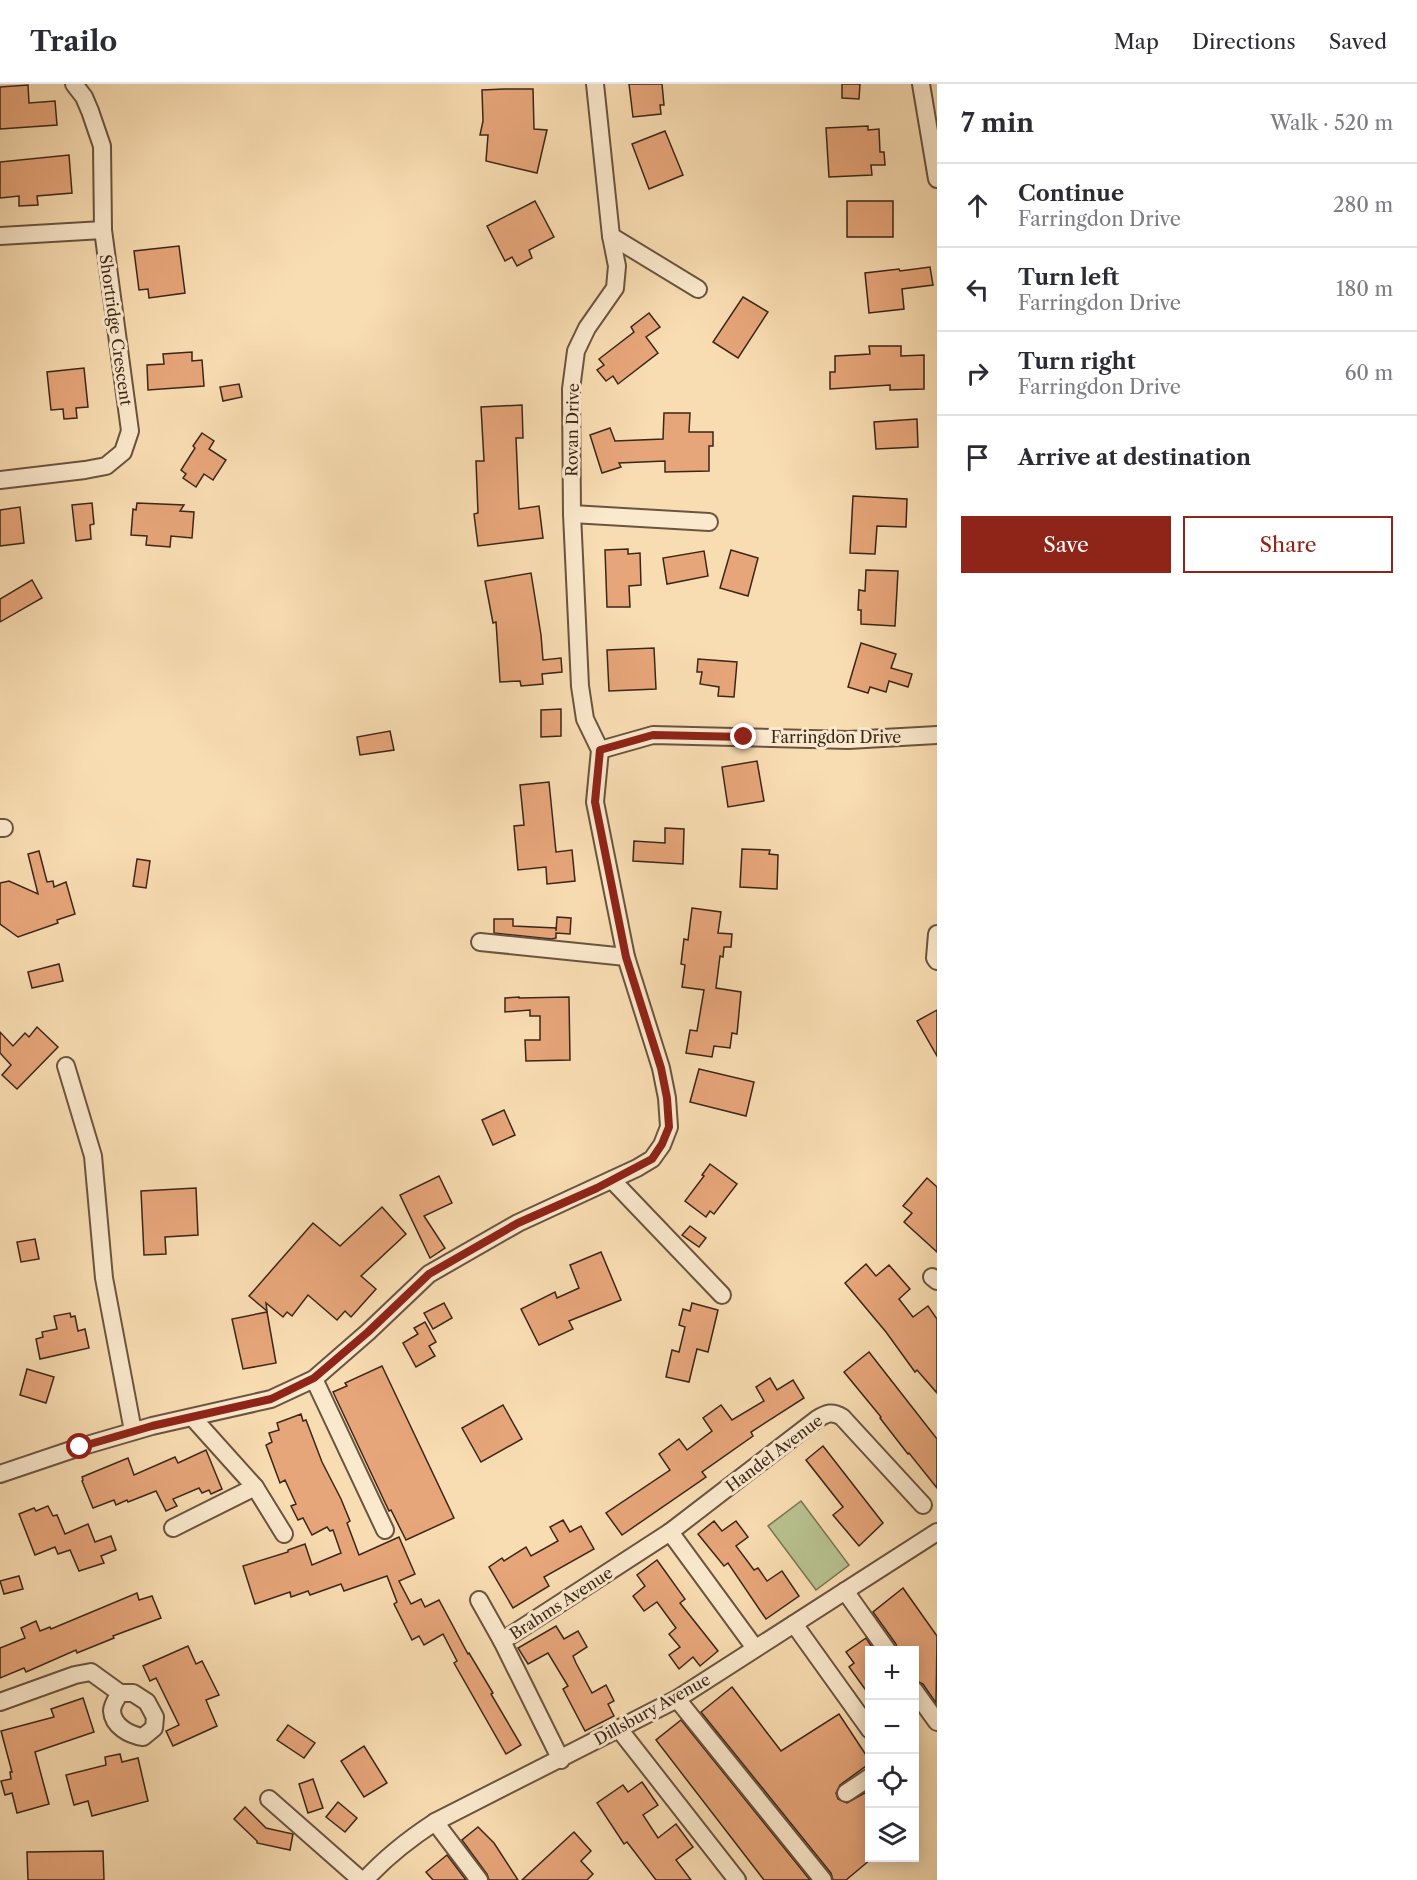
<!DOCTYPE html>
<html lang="en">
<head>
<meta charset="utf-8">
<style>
	body { margin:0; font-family:"Libre Caslon Text",serif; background:#f2f2f3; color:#2b2b33 }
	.controls { position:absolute; right:18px; bottom:18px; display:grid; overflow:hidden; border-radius:0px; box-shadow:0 3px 15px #0003 }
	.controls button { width:54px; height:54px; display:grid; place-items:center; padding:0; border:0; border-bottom:2px solid #e1e1e2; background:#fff; color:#2b2b33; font:30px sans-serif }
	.stop { position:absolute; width:18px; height:18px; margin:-14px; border:4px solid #8f2418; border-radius:50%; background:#fff }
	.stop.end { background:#8f2418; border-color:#fff; box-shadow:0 2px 6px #0008 }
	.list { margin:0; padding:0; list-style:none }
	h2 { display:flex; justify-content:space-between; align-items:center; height:78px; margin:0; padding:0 24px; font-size:26px }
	h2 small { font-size:20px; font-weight:400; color:#7c7c81 }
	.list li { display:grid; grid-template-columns:39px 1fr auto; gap:18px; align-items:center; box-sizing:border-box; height:84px; padding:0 24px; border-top:2px solid #e1e1e2 }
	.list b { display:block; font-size:22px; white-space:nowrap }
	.list p { margin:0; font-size:20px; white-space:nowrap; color:#7c7c81 }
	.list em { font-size:20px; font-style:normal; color:#7c7c81 }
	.actions { display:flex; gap:12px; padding:18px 24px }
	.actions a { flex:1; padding:14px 0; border:2px solid #8f2418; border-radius:0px; text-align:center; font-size:21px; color:#8f2418 }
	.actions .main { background:#8f2418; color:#fff }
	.icon { flex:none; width:33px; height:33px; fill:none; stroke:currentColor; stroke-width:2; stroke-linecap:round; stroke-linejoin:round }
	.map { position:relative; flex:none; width:937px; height:1796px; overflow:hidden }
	header { display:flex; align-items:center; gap:36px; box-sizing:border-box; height:84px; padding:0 30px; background:#fff; border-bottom:2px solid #e1e1e2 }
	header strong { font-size:28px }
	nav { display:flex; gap:33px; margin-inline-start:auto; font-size:21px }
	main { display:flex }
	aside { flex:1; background:#fff }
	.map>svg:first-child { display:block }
	.green { fill:#b8c290; stroke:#7a7454; stroke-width:1.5 }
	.building { fill:#e7a67a; stroke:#3b2619; stroke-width:1.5 }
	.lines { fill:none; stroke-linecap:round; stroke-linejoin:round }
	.street-casing { stroke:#6a543f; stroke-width:20 }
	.street { stroke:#fbe9cd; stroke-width:16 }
	.route { stroke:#8f2418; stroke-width:8 }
	.labels { text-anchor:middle; stroke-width:6; stroke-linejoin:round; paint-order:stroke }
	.street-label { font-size:16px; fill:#3b2619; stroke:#fbe9cd }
</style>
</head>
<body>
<header>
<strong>Trailo</strong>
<nav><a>Map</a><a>Directions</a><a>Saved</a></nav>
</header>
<main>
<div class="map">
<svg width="937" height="1796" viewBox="0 0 937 1796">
	<rect width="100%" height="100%" fill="#f9ddb2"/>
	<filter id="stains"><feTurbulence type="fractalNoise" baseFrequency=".00333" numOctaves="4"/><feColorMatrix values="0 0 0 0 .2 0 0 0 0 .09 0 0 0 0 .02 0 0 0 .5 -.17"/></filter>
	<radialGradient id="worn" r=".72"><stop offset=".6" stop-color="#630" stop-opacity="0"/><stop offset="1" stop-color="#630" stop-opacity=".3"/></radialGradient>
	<polygon class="green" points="801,1417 849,1481 816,1506 768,1442"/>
	<g class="building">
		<polygon points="629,0 662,0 664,21 660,21 661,30 633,33"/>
		<polygon points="842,0 860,0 859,15 842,14"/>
		<polygon points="28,1 29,19 55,17 57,41 0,45 0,3"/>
		<polygon points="504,5 533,5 534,45 547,46 537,89 486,77 488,51 480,51 483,37 482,6"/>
		<polygon points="868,42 868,46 879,45 880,68 884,68 885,81 871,81 872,91 829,93 826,44"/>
		<polygon points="665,47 683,91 649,105 632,60"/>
		<polygon points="69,71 72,109 37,112 38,121 19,122 19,112 0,114 0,78"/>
		<polygon points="535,117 554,153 529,166 532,174 517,182 512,173 505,177 487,142"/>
		<rect x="847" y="117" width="46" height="36"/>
		<polygon points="179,162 185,209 149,214 148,205 139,206 134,167"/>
		<polygon points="930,183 933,201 902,205 904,225 869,229 865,189 899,185 900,187"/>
		<polygon points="743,213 768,228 738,274 713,258"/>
		<polygon points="649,229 660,243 646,253 658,269 618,300 613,292 606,297 597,286 604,281 599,275 634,248 631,243"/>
		<polygon points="869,262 901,262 901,272 924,271 924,305 890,306 890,301 830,305 830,288 835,288 835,272 870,270"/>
		<polygon points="192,268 192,277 202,276 204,302 148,306 147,281 164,280 163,270"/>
		<polygon points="84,284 88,323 76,324 77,334 64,335 63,325 51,326 47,288"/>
		<polygon points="239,300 242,313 223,317 220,303"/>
		<polygon points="522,321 523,354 516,354 519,425 539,422 543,454 478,462 474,430 478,429 476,377 484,377 481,323"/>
		<polygon points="664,329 690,329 689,348 713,348 713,362 709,362 709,387 665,388 665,377 619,379 621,383 602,389 590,351 610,344 615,357 663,355"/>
		<polygon points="917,335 918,363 876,365 874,338"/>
		<polygon points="202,349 214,357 209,365 226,376 213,396 204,390 196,403 183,394 186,390 181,386 195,364 193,362"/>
		<polygon points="853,412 907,415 906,443 877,442 875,470 850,469"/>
		<polygon points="92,419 94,440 90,441 91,455 76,457 72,421"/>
		<polygon points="137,419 184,421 180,427 194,428 192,454 171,452 170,463 146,461 147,452 131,451 133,425 136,426"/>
		<polygon points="20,423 24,459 0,462 0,426"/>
		<polygon points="628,465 628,470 640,469 641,501 629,502 630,523 607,523 605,466"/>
		<polygon points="731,466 758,474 748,512 720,504"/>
		<polygon points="704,467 708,492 667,500 663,474"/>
		<polygon points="866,486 898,487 895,542 861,540 861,526 858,526 859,506 865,507"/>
		<polygon points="531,489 541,551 543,576 561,574 562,588 542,590 543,600 521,602 520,597 500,598 496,538 493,539 485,497"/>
		<polygon points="32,496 42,514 0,538 0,515"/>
		<polygon points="861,559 896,570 891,584 912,590 908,603 889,597 886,608 870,603 868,609 848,603"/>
		<polygon points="654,564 656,605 609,607 607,566"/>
		<polygon points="698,575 737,578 734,613 718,612 719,603 700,600 702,588 697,588"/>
		<polygon points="561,625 561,652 541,653 541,626"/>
		<polygon points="390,647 394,666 360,671 357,653"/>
		<polygon points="757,677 764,717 728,723 722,683"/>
		<polygon points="549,698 556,768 572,766 575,797 547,800 546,783 518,786 514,742 524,741 520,701"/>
		<polygon points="665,744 684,745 683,780 633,777 634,757 665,759"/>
		<polygon points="742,765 770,766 769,770 778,771 777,805 740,803"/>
		<polygon points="39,767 47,798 53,797 54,803 66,798 75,830 57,836 58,839 18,853 0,840 0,799 9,797 38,810 28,770"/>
		<polygon points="137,775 150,777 146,804 133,802"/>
		<polygon points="692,824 721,828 718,849 732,850 731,863 724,863 723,873 720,872 716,904 741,908 737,950 732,949 730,964 714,962 712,973 686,969 690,946 697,947 704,906 682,903 685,881 681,880 684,855 688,856"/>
		<polygon points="557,833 571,834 570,850 556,849 556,854 552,855 494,849 494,835 513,835 513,842 556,844 556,847"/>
		<polygon points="59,880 63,897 32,904 28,888"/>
		<polygon points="519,913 519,914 569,913 570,976 526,977 525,956 540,956 540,932 530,932 530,926 505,928 505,914"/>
		<polygon points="937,926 937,972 917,937"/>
		<polygon points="37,943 58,963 17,1005 2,991 11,981 0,969 0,948 13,962 25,949 29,953"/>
		<polygon points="699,985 754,998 746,1032 690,1018"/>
		<polygon points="504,1026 515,1051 493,1061 482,1036"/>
		<polygon points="710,1080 737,1100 714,1130 710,1127 706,1133 685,1117 704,1092 702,1091"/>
		<polygon points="439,1092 452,1119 424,1132 445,1164 430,1174 400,1111"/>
		<polygon points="927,1094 937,1103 937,1168 904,1138 912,1129 903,1122"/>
		<polygon points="196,1104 198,1151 165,1153 166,1170 144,1171 141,1107"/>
		<polygon points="382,1123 406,1150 361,1192 376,1205 351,1233 345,1227 337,1236 308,1211 292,1232 287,1228 283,1233 266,1219 267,1227 249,1212 313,1139 340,1162"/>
		<polygon points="690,1142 706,1154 699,1163 682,1151"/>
		<polygon points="35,1155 39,1175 21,1178 17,1158"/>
		<polygon points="601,1168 621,1216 569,1237 573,1245 539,1261 521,1225 555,1208 557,1214 579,1204 570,1181"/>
		<polygon points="866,1180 876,1192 889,1181 910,1205 899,1215 913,1233 928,1222 937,1235 937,1309 917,1286 915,1288 886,1248 845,1199"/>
		<polygon points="444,1219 452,1234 433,1245 424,1229"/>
		<polygon points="692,1219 718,1226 708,1268 697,1265 689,1298 666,1293 672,1266 679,1268 685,1243 679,1241 683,1225 690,1227"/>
		<polygon points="267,1228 276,1279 243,1285 232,1235"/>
		<polygon points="70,1229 71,1233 75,1232 78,1247 85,1245 89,1264 40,1275 36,1255 43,1253 42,1248 57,1245 54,1232"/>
		<polygon points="425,1238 436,1258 429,1262 435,1272 416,1283 403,1259 418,1250 414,1244"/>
		<polygon points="869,1268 937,1355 937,1404 909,1369 908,1370 880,1334 881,1333 844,1288"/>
		<polygon points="382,1282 454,1434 406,1456 391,1426 389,1427 333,1308 347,1302 345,1299"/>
		<polygon points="27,1285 54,1293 46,1319 20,1311"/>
		<polygon points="770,1294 777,1306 793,1296 804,1314 751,1348 753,1352 702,1388 706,1393 622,1451 606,1429 670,1386 659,1370 679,1355 687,1366 712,1347 703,1334 721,1321 732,1336 764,1317 756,1303"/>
		<polygon points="503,1321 522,1355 481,1378 462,1344"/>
		<polygon points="301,1330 303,1337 306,1336 322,1378 341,1415 350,1437 347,1439 359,1471 399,1453 415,1490 399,1497 411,1520 421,1515 425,1523 439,1516 468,1570 469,1569 493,1609 491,1610 521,1661 506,1670 454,1579 457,1577 443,1550 424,1561 419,1552 412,1556 394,1520 397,1518 387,1492 344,1507 341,1500 310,1511 308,1507 291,1513 290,1508 255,1520 243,1482 288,1468 288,1466 305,1460 312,1481 341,1469 333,1446 330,1447 327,1443 312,1451 303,1434 298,1436 291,1422 296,1420 285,1396 280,1399 266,1361 272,1358 269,1349 279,1346 277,1339"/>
		<polygon points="823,1362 883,1439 859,1462 833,1431 843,1423 806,1376"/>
		<polygon points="206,1366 222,1405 211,1410 209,1406 202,1409 199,1404 173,1415 177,1422 166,1427 156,1407 128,1418 127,1416 116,1421 114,1416 93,1424 82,1397 83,1396 82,1393 128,1374 134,1391 175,1373 178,1379"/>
		<polygon points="48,1422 53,1432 57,1431 65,1450 88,1440 95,1458 111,1452 116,1466 101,1472 104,1479 79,1487 70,1466 58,1470 55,1463 35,1471 19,1430 34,1424 36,1427"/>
		<polygon points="563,1436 570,1448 581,1442 594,1465 544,1493 549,1502 513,1524 489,1483 502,1474 504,1477 526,1463 531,1472 558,1457 550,1443"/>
		<polygon points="714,1437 722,1447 736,1437 748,1453 736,1462 754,1486 758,1484 767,1497 782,1487 799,1512 766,1535 728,1479 724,1482 698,1450"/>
		<polygon points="657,1476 685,1515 680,1519 718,1567 700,1582 693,1573 679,1585 669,1571 680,1563 669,1550 676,1544 657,1518 644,1527 633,1512 645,1502 637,1491"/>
		<polygon points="19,1492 23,1505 4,1510 0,1497"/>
		<polygon points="903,1504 937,1552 936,1619 923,1600 915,1596 915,1566 897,1566 896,1560 873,1528"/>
		<polygon points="137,1509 139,1516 152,1512 161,1534 113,1552 114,1554 77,1569 76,1566 26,1588 24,1584 0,1594 0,1564 25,1554 21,1544 36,1537 40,1547 50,1543 51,1545"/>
		<polygon points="556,1542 564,1555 578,1547 587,1563 573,1572 576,1579 592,1609 606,1601 614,1617 608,1620 614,1632 585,1647 563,1605 568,1602 548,1569 528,1580 518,1564"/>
		<polygon points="866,1554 874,1566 870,1566 870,1612 849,1583 854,1579 846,1568"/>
		<polygon points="188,1562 196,1580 202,1577 219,1611 206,1616 217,1642 173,1662 166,1647 179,1641 156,1594 150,1597 143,1582"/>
		<polygon points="732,1603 781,1667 839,1630 870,1677 870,1679 840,1701 836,1709 838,1715 847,1719 870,1706 870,1776 846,1796 833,1796 831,1789 701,1628"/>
		<polygon points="83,1614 94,1648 35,1668 49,1720 17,1729 12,1709 5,1711 1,1697 11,1695 10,1688 12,1688 1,1647 54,1633 51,1625"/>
		<polygon points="681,1636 810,1796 764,1796 656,1656"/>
		<polygon points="288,1641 315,1659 304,1674 277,1656"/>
		<polygon points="364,1662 387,1699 364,1713 341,1677"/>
		<polygon points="120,1670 122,1678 138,1674 148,1717 92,1732 88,1717 74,1721 66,1691 106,1681 105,1673"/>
		<polygon points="313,1695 323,1724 308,1729 299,1700"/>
		<polygon points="642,1698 658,1721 643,1731 658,1754 676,1740 693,1763 676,1776 691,1796 656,1796 627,1758 624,1760 597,1719 623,1701 628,1708"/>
		<polygon points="338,1718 357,1734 345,1748 326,1733"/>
		<polygon points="245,1723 266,1744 293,1750 290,1766 257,1759 257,1757 234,1735"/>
		<polygon points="478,1743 494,1759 518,1796 489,1796 487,1790 462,1756"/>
		<polygon points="574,1748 591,1767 581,1777 593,1790 587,1796 522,1796"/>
		<polygon points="103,1767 104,1796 28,1796 27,1768"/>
		<polygon points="447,1771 466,1796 433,1796 426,1788"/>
	</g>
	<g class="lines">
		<defs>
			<g id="street">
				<polyline points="921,0 937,95"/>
				<polyline points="0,152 103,146"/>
				<polyline points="611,152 698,205"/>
				<polyline points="0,396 85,386 106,382 123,368 130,347 103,146 102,62 90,27 84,13 74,0"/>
				<polyline points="572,430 709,438"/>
				<polyline points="600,666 653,651 848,656 937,651"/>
				<polyline points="0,744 4,744"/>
				<polyline points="937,850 935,874 937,877"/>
				<polyline points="480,858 626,873"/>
				<polyline points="66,982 93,1072 104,1194 133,1347"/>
				<polyline points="612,1096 722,1211"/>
				<polyline points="932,1193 937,1197"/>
				<polyline points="314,1295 385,1446"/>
				<polyline points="193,1334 255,1403 284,1450"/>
				<polyline points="0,1390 80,1363 152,1342 271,1315 314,1295 368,1248 429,1190 518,1139 637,1084 652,1075 662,1061 669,1043 667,1014 661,984 626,873 595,718 600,666 585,635 580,602 572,430 571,305 576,267 587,244 615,204 617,182 611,152 595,0"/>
				<polyline points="173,1444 255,1403"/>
				<polyline points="670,1448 755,1564"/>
				<polyline points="845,1507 887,1566"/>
				<polyline points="479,1516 502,1557"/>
				<polyline points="794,1540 870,1646"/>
				<polyline points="914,1606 937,1638"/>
				<polyline points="677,1615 823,1796"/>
				<path d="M0,1618L75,1591L91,1588L120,1609H133L147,1618L155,1633L154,1644L143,1653C129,1651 113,1642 112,1627C112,1621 117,1614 120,1609"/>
				<polyline points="619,1645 737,1796"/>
				<path d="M561,1676L502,1557L670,1448L817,1335C827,1329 832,1327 842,1333L923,1421"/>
				<polyline points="846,1709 870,1693"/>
				<polyline points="269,1715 361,1796"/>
				<polyline points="435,1738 479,1796"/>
				<path d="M365,1796C386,1773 409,1755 435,1738L677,1615L937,1448"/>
			</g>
		</defs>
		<use href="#street" class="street-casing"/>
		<use href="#street" class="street"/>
	</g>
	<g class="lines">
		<polyline class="route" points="80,1363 152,1342 271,1315 314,1294 368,1248 429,1190 518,1139 597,1104 652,1075 662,1060 669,1043 667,1014 661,984 626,873 595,718 600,666 653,651 744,653"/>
	</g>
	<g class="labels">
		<g class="street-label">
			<text transform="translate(116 246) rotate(82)" y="6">Shortridge Crescent</text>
			<text transform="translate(572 346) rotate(-89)" y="6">Rovan Drive</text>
			<text x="836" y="659">Farringdon Drive</text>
			<text transform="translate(774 1369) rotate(-37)" y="6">Handel Avenue</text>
			<text transform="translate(561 1519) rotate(-33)" y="6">Brahms Avenue</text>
			<text transform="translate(652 1625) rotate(-29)" y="6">Dillsbury Avenue</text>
		</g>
	</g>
	<rect width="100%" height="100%" filter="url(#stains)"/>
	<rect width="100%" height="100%" fill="url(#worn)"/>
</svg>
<div class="controls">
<button>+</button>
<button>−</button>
<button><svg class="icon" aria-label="locate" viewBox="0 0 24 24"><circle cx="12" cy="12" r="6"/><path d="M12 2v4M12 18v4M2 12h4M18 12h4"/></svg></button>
<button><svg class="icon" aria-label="layers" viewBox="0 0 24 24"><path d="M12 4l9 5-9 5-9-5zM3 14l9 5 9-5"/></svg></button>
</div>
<div class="stop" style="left:80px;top:1363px"></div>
<div class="stop end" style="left:744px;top:653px"></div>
</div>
<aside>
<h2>7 min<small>Walk · 520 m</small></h2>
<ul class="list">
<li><svg class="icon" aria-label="ahead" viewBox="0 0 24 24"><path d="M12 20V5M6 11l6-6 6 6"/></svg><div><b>Continue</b><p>Farringdon Drive</p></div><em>280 m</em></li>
<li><svg class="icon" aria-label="left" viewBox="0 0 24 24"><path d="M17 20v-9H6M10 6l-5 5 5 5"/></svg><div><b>Turn left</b><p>Farringdon Drive</p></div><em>180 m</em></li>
<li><svg class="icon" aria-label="right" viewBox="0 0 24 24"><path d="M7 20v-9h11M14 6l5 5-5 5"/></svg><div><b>Turn right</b><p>Farringdon Drive</p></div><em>60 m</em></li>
<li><svg class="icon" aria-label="arrive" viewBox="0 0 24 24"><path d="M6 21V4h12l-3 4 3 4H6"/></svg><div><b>Arrive at destination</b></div></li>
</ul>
<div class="actions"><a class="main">Save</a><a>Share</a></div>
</aside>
</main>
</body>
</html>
